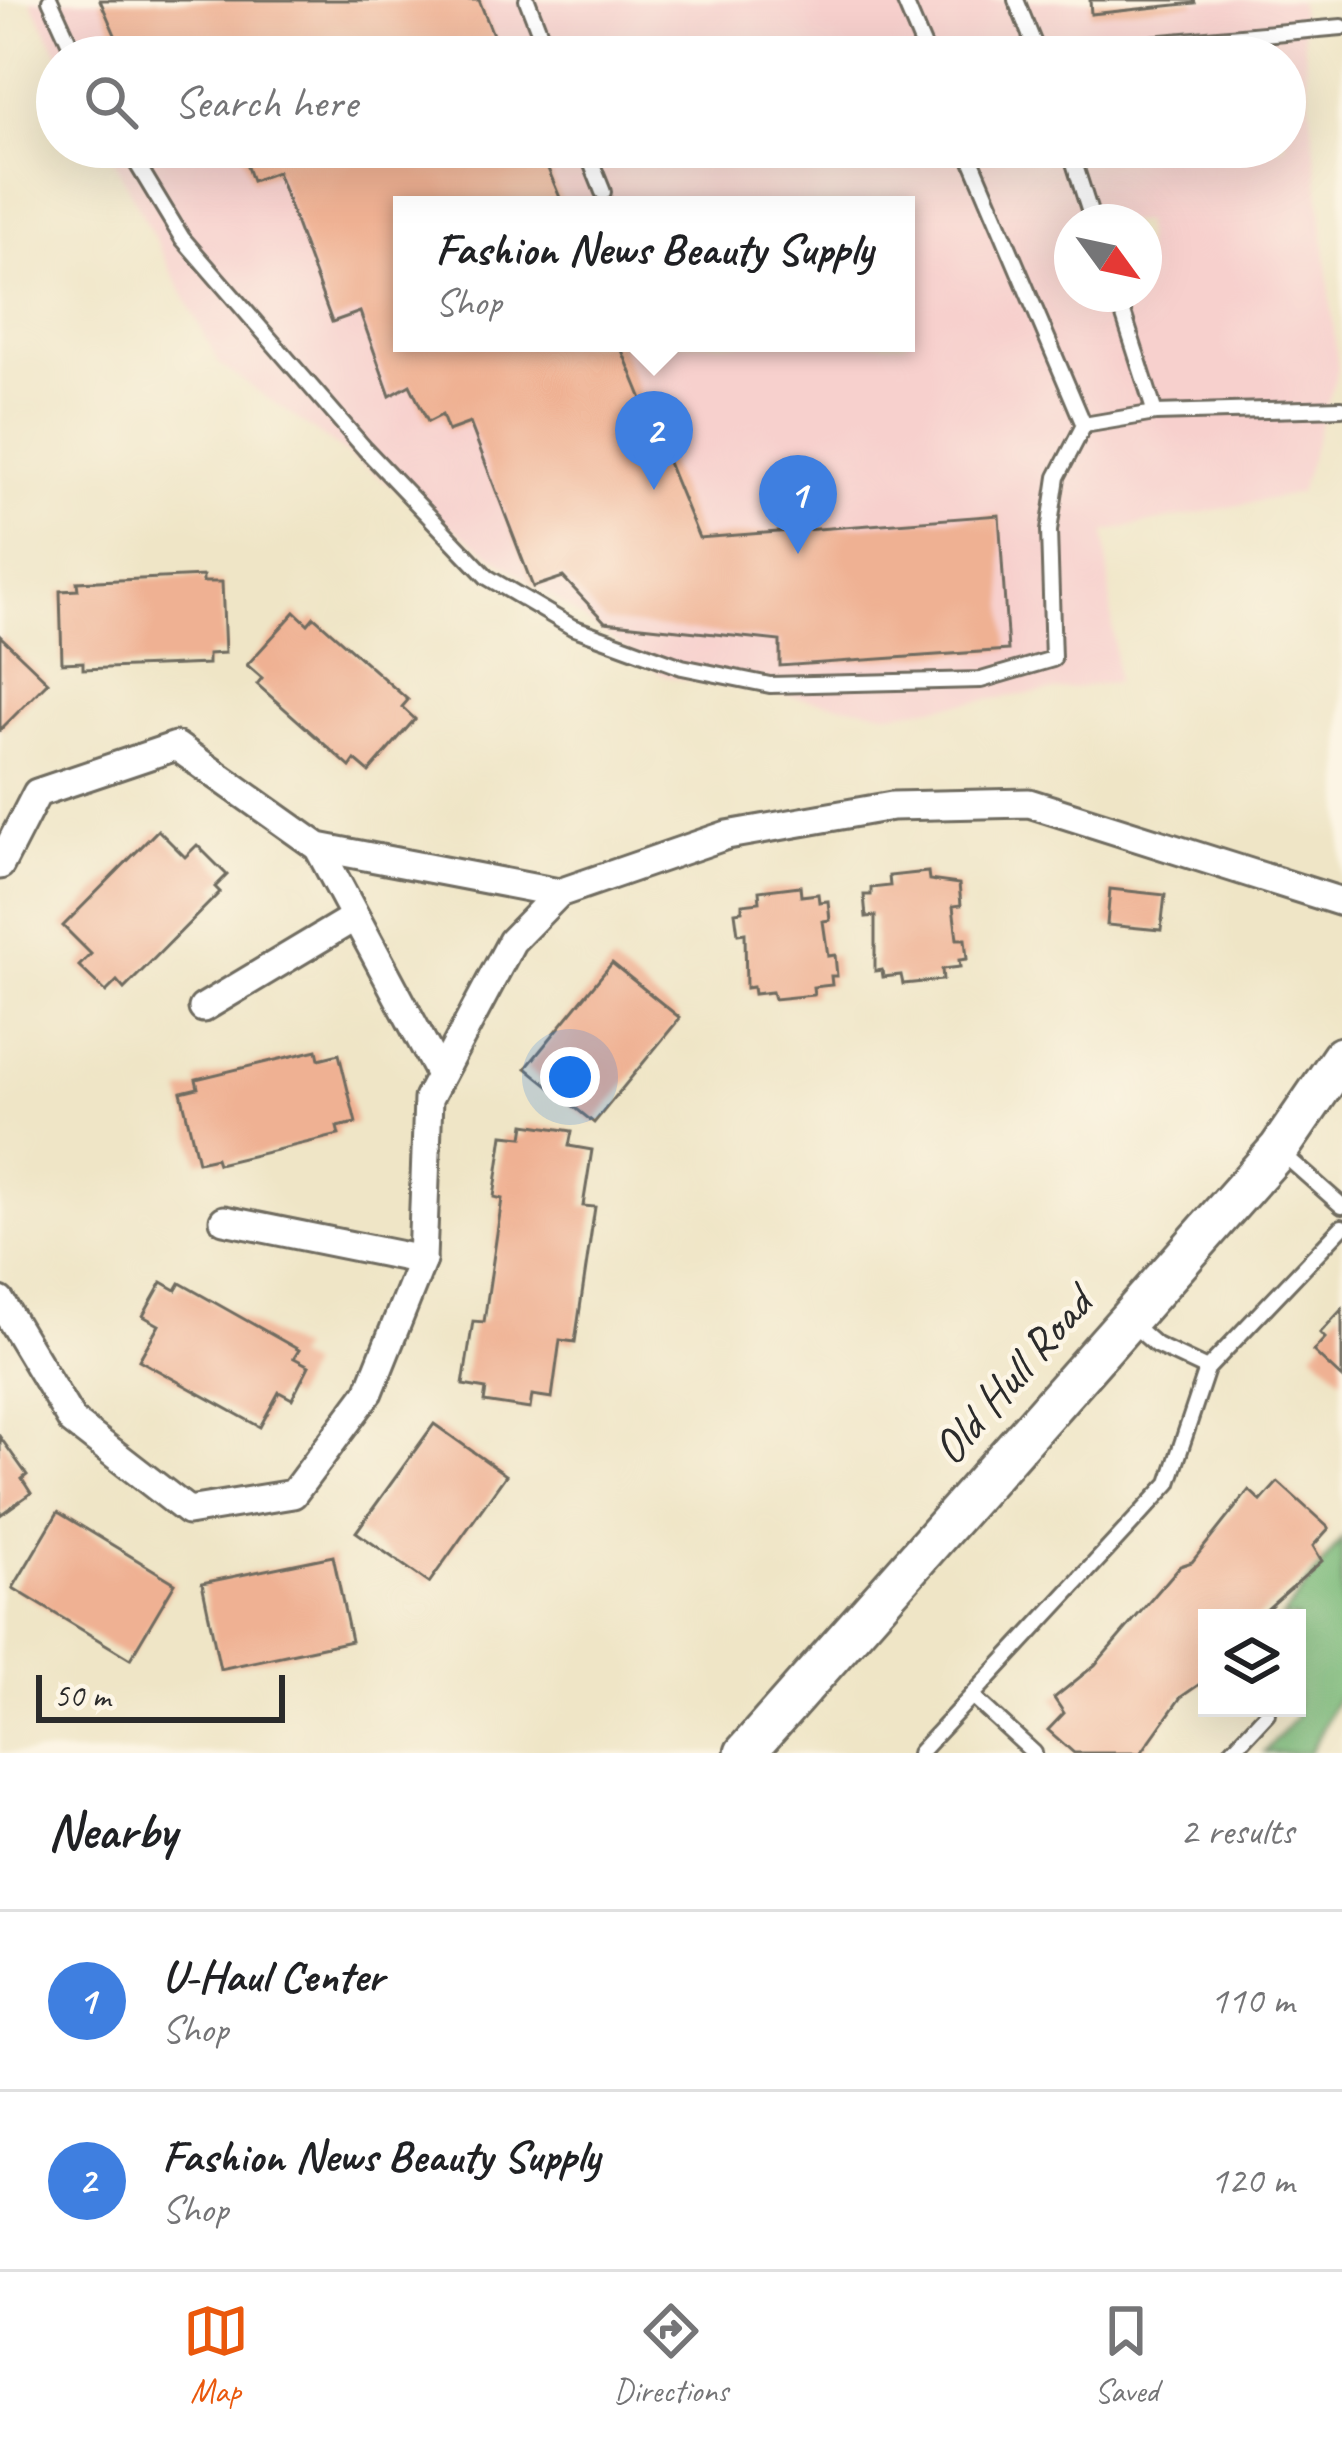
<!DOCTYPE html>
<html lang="en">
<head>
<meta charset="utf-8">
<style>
	body { margin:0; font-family:Caveat,sans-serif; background:#f2f2f2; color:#202124 }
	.controls { position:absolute; right:36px; bottom:36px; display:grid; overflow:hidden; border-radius:0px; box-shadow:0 12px 48px #0002 }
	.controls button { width:108px; height:108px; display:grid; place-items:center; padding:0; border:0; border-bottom:3px solid #e0e0e0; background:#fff; color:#202124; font:60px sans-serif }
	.compass { position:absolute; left:1054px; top:204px; width:108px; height:108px; border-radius:50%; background:#fff; box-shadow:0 12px 48px #0002; rotate:123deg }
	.scale { position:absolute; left:36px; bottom:30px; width:249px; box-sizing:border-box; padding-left:12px; border:6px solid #2b2b2b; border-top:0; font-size:33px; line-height:42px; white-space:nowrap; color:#2b2b2b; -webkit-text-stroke:9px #fcf5e5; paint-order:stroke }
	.you { position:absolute; left:570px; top:1077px; width:42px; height:42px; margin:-30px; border:9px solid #fff; border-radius:50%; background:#1a73e8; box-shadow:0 0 0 18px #1a73e833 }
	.badge { display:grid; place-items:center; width:78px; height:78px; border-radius:50%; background:#ea580c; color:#fff; font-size:39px; font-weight:700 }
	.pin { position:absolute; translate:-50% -99px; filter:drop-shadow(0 3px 6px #0008) }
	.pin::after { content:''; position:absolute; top:63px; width:42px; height:36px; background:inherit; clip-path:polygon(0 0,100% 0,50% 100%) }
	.popup { position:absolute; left:393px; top:196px; width:522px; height:156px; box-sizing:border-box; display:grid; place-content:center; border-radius:0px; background:#fff; filter:drop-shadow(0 3px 9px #0005); font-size:39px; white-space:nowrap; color:#757577 }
	.popup b { font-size:45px; color:#202124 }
	.popup::after { content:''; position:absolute; left:50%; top:100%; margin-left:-24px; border:24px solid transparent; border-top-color:#fff }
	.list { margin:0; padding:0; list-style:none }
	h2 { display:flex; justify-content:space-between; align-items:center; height:156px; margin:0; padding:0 48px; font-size:51px }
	h2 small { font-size:39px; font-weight:400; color:#757577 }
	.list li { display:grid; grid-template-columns:78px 1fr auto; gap:36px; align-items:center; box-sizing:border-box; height:180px; padding:0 48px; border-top:3px solid #e0e0e0 }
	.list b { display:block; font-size:45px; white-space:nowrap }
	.list p { margin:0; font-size:39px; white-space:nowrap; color:#757577 }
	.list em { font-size:39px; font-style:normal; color:#757577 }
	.icon { flex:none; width:66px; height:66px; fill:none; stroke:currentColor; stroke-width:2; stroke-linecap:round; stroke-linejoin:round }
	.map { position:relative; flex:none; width:1342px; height:1753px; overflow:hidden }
	.search { position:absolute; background:#fff; box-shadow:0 12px 48px #0002; left:36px; right:36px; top:36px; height:132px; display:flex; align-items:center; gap:30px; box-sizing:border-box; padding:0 42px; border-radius:66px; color:#757577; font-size:45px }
	.sheet { height:516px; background:#fff }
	nav { display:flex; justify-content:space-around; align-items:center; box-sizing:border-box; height:168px; border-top:3px solid #e0e0e0; background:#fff; font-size:33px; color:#757577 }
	nav a { display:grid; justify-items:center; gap:6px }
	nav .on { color:#ea580c }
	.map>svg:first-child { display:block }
	.built { fill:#f7d0cd; fill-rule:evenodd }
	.forest { fill:#7ab979; stroke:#527252; stroke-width:3 }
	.building { fill:#efb193 }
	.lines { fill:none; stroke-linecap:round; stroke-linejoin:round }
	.lane-casing { stroke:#706c61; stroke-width:20 }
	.street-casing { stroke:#706c61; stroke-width:33 }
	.secondary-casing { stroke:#706c61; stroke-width:45 }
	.lane { stroke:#fff; stroke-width:14 }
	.street { stroke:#fff; stroke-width:27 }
	.secondary { stroke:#fff; stroke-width:39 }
	.labels { text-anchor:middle; stroke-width:9; stroke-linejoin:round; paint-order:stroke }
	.street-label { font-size:48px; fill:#2b2b2b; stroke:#fcf5e5 }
</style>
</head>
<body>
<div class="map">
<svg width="1342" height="1753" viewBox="0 0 1342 1753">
	<rect width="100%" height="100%" fill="#fcf5e5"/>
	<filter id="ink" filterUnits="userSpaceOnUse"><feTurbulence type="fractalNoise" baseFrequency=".00833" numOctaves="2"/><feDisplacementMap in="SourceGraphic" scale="24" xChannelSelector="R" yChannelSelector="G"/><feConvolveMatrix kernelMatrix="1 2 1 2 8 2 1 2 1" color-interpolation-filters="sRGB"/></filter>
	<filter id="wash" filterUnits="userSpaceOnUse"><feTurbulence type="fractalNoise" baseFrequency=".004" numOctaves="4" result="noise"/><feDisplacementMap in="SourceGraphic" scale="48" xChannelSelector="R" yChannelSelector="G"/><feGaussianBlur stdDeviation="2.7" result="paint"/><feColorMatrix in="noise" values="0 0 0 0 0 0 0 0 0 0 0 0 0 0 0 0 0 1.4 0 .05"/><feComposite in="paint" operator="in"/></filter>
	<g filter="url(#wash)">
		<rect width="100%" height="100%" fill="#efe5c6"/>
		<path class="built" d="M30,0H1299L1338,370L1299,493L1105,532L1117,682L892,713L664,676L220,365L107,147H1285V57H60ZM402,205H906V343H402ZM1072,222H1144V294H1072Z"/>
		<polygon class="forest" points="1342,1538 1342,1688 1310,1753 1264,1753 1297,1716 1291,1708 1297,1708 1297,1618 1282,1618"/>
		<g id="blocks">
			<g class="building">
				<polygon points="100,0 479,0 502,57 110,57 107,48 119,44"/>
				<polygon points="1090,0 1194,0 1195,3 1091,14"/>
				<polygon points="240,147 539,147 563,205 402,205 402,343 619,343 699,538 999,515 1008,650 780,666 780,641 605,622 563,577 533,587 470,423 448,431 442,415 428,422 410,385 390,396 360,312 332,322 277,172 252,181"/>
				<polygon points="203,576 203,582 222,582 225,653 208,654 208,664 83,669 83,662 62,663 60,591 78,590 77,582"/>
				<polygon points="295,612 308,624 314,617 408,700 402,707 415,719 369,772 355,760 350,767 257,684 262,678 247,665"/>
				<polygon points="0,636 48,682 0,730"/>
				<polygon points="158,830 185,857 197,845 227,875 215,887 220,892 124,989 117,981 106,992 79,966 91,954 63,926"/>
				<polygon points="928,872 929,880 959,884 961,905 953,906 957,939 965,939 967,959 959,960 960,967 942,969 943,980 903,984 901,975 883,977 882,970 875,971 875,916 866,917 864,895 871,895 871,888 890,886 889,876"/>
				<polygon points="800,886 801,896 818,894 819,902 828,901 830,920 823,921 828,956 835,955 837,976 831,976 832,985 813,987 814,995 774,999 772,992 754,994 753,987 746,988 745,933 738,934 735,912 742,911 742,904 760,902 759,891"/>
				<polygon points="1110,889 1165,895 1161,930 1107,925"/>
				<polygon points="612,963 680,1018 594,1123 526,1068"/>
				<polygon points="317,1050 319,1059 339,1054 356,1123 337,1127 339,1135 218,1164 216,1158 198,1162 181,1092 198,1088 196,1079"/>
				<polygon points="525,1124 572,1131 569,1146 592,1150 583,1206 595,1207 575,1342 560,1340 552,1398 532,1395 530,1409 484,1402 486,1389 463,1385 473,1321 484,1322 502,1199 494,1197 503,1135 523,1137"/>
				<polygon points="162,1282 176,1290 180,1283 299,1350 294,1358 309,1366 292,1399 279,1392 260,1427 139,1360 159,1325 143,1316"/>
				<polygon points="1342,1309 1342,1378 1313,1351 1325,1338 1320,1333"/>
				<polygon points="434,1424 506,1475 429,1583 356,1532"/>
				<polygon points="0,1437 27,1475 22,1479 31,1493 0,1515"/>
				<polygon points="1278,1482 1329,1528 1313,1546 1322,1561 1257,1618 1207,1618 1207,1679 1181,1697 1141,1753 1074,1753 1048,1730 1064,1713 1054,1698 1095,1665 1180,1566 1192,1562 1249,1490 1261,1501"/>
				<polygon points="58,1512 175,1583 130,1659 13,1588"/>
				<polygon points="333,1556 351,1641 220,1669 202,1583"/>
			</g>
		</g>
	</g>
	<g filter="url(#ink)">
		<use href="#blocks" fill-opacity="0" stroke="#706c61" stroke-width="3"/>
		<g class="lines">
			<defs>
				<g id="lane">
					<polyline points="50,0 76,57"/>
					<polyline points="527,0 549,57"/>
					<polyline points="904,0 928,57"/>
					<polyline points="1016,0 1038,54 1342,27"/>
					<polyline points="127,147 182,238 365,449 487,577 572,627 682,667 770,685 981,680 1053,659 1049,531 1057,477 1084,425 966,147"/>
					<polyline points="585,147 603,192"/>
					<polyline points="1069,147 1093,222"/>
					<polyline points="1117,294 1155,413"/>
					<polyline points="1084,425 1155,413 1342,408"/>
					<polyline points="1282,1153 1342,1206"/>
					<polyline points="1132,1324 1156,1345 1207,1369"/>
					<polyline points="972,1696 1034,1753"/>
					<polyline points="919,1753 1169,1483 1207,1369 1342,1227"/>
					<polyline points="1230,1753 1267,1713"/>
				</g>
				<g id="street">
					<polyline points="318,847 440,1075"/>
					<polyline points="0,865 37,793 176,746 318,847 559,893"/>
					<polyline points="203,1008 355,917"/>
					<polyline points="224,1220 422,1260"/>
					<polyline points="0,1301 72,1421 188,1511 293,1494 369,1392 422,1260 428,1099 512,941 559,893 727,835 892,806 1029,803 1342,902"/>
				</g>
				<polyline id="secondary" points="745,1753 1279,1149 1342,1057"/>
			</defs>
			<use href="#lane" class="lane-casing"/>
			<use href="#street" class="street-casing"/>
			<use href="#secondary" class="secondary-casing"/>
			<use href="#lane" class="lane"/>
			<use href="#street" class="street"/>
			<use href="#secondary" class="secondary"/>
		</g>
	</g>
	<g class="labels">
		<g class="street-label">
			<text transform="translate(1011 1375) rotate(-49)" y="17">Old Hull Road</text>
		</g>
	</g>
</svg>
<div class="controls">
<button><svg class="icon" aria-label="layers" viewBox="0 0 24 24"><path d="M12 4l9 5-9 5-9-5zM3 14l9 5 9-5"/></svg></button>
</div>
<svg class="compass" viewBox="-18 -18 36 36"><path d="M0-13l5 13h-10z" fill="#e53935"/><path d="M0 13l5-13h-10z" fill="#757577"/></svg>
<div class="scale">50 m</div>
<div class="you"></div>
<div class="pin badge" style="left:798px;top:554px;background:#3f7fe0">1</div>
<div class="pin badge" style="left:654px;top:490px;background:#3f7fe0">2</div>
<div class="popup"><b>Fashion News Beauty Supply</b>Shop</div>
<div class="search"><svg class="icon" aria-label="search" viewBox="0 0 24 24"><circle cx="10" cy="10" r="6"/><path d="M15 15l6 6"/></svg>Search here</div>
</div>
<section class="sheet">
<h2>Nearby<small>2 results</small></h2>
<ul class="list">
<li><span class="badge" style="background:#3f7fe0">1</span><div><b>U-Haul Center</b><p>Shop</p></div><em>110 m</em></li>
<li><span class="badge" style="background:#3f7fe0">2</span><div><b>Fashion News Beauty Supply</b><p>Shop</p></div><em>120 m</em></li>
</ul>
</section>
<nav>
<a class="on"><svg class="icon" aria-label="map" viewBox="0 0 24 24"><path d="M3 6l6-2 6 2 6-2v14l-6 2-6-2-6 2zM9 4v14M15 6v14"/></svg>Map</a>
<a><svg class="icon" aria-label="directions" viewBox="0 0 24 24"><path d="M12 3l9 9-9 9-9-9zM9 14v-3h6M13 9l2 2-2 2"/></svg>Directions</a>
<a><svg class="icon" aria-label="saved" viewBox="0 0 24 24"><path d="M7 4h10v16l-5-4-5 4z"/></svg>Saved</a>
</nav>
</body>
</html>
